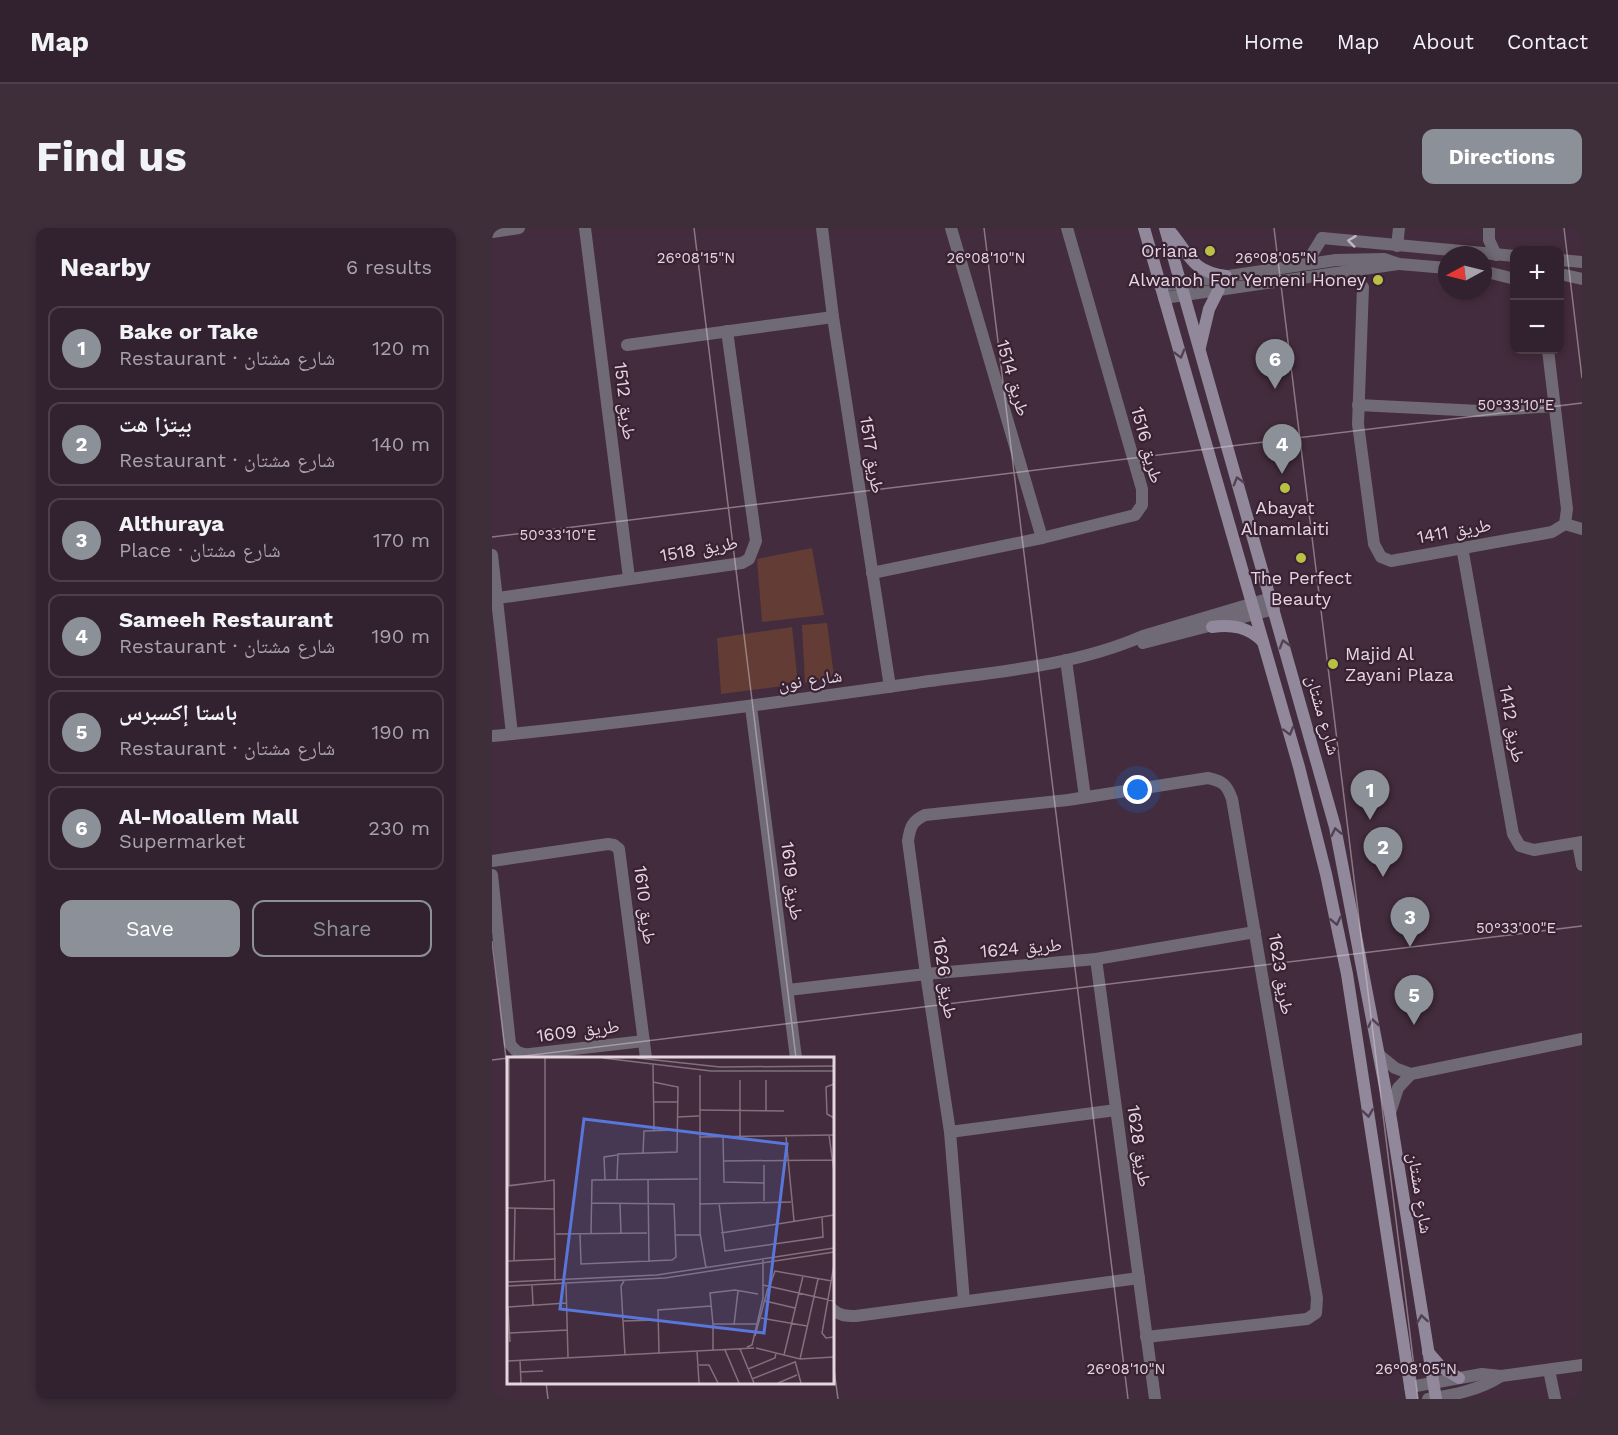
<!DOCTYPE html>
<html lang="en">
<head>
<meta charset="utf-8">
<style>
	body { margin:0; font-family:"Work Sans","Noto Naskh Arabic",sans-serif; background:#3d2e3a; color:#f1f3f6 }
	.controls { position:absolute; right:18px; top:18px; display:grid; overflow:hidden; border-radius:12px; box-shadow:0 3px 9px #0003 }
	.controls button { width:54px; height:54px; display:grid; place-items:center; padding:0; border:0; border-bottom:2px solid #4d3e4a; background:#32212e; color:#f1f3f6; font:30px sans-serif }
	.compass { position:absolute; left:946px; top:18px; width:54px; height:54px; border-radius:50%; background:#32212e; box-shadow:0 3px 9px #0003; rotate:263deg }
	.you { position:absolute; left:646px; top:562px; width:21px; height:21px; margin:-15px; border:4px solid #fff; border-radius:50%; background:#1a73e8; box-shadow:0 0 0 9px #1a73e833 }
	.badge { display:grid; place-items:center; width:39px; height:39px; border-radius:50%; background:#8c9099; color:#fff; font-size:20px; font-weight:700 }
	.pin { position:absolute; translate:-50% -50px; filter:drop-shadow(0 2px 3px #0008) }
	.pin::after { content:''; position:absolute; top:32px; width:21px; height:18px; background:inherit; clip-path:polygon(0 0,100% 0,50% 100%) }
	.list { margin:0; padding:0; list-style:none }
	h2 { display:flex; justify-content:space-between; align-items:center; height:78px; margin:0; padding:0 24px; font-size:26px }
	h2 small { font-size:20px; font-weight:400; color:#a8a3aa }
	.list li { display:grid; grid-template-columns:39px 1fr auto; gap:18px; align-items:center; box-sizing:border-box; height:84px; margin:0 12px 12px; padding:0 12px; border:2px solid #4d3e4a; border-radius:12px }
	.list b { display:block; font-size:22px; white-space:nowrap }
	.list p { margin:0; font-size:20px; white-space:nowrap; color:#a8a3aa }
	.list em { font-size:20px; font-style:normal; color:#a8a3aa }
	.actions { display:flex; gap:12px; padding:18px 24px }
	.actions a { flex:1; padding:14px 0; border:2px solid #8c9099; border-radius:12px; text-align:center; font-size:21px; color:#8c9099 }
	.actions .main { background:#8c9099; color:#fff }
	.map { position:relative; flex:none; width:1090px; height:1171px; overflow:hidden; border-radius:12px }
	header { display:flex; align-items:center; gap:36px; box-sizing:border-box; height:84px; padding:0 30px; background:#32212e; border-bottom:2px solid #4d3e4a }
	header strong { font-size:28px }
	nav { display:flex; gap:33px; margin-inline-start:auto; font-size:21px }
	.intro { display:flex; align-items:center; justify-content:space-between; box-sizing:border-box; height:144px; padding:0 36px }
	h1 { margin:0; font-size:42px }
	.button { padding:15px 27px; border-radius:12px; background:#8c9099; color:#fff; font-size:21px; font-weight:700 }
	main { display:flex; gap:36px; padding:0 36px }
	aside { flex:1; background:#32212e; border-radius:12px; box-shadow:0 3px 9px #0003 }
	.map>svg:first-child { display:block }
	.green { fill:#633c35 }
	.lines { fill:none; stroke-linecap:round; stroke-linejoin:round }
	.street { stroke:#706a76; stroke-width:12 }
	.secondary { stroke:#91889b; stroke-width:12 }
	.oneway { stroke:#c1b5c0 }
	.oneway2 { stroke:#534152 }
	.ticks { fill:none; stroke:#e4d5e0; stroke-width:1.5; stroke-opacity:0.45 }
	.poi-dot { fill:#bac045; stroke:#382233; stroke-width:2 }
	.labels { text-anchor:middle; stroke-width:4.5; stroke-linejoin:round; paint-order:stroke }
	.poi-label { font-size:18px; fill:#e4d5e0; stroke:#382233; text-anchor:end }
	.street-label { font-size:18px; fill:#e4d5e0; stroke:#382233 }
	.inset-road { fill:none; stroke:#83707e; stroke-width:1.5 }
	.view { fill:#5976da; fill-opacity:0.15; stroke:#5976da; stroke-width:3 }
	.inset-edge { fill:none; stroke:#e4d5e0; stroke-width:3 }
	.ticks-label { font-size:15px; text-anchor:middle; fill:#e4d5e0; stroke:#382233; stroke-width:4.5; stroke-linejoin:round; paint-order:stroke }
</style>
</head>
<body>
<header>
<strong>Map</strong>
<nav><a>Home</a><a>Map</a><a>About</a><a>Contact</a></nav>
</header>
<div class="intro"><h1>Find us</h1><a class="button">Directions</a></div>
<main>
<aside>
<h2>Nearby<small>6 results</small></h2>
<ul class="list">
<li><span class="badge">1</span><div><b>Bake or Take</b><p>Restaurant · شارع مشتان</p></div><em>120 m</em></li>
<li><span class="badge">2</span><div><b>بيتزا هت</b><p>Restaurant · شارع مشتان</p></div><em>140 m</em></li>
<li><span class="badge">3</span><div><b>Althuraya</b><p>Place · شارع مشتان</p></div><em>170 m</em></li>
<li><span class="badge">4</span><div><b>Sameeh Restaurant</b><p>Restaurant · شارع مشتان</p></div><em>190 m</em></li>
<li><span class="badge">5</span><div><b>باستا إكسبرس</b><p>Restaurant · شارع مشتان</p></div><em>190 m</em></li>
<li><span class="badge">6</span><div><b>Al-Moallem Mall</b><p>Supermarket</p></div><em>230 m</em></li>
</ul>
<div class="actions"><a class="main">Save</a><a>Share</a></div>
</aside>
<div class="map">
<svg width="1090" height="1171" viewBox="0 0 1090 1171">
	<rect width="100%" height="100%" fill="#432c3d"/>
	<g class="green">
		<polygon points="320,320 332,387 270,394 265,331"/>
		<polygon points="335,395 342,448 313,455 310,397"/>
		<polygon points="300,399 306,456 229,466 225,410"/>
	</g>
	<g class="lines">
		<g class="street">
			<polyline points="93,0 137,350"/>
			<polyline points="330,0 341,89 398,459"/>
			<polyline points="459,0 550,310"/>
			<polyline points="997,0 997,12 1004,27"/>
			<polyline points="0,4 27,0"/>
			<polyline points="830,10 1023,28"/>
			<polyline points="905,18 907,0"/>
			<polyline points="1068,32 1090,34"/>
			<polyline points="814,36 830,10"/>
			<polyline points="991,43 1023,51"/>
			<polyline points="1068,46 1090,51"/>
			<polyline points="668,58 844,32 892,31 907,36 955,40"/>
			<polyline points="871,59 866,196 882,316 889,329 899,333 1060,304 1073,296 1075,281 1056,122"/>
			<polyline points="672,70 906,36"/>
			<polyline points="135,117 341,89"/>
			<polyline points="866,177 988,183 1062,178"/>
			<polyline points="1073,296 1090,301"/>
			<polyline points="970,319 1021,606 1028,618 1042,622 1090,614"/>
			<polyline points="0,327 20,506"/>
			<polyline points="380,345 550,310 643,287 650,277 650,261 575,0"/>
			<polyline points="6,370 250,335 257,331 264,313 235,103"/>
			<polyline points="651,415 782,381"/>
			<polyline points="574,432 593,569"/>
			<polyline points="259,479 304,830"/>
			<path d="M0,508C142,494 283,475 424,455C500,444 580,439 651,408L779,370"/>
			<polyline points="1086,615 1090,637"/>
			<polyline points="0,633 116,616 122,617 127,621 154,830"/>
			<path d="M0,647L18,816C24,824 28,827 38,826L152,813"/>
			<polyline points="604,731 663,1171"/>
			<polyline points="296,762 434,746 604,731 763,704"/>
			<polyline points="887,827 903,840 919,846 1090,811"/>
			<polyline points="898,885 906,860 919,846"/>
			<polyline points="458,904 624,882"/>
			<path d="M472,1073L458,904L434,746L416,613C418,599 420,593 433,587L576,572L716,550C731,553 735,557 740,571L825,1070L824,1085L815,1091L654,1109"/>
			<path d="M340,1081C348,1088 354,1088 364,1088L647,1050"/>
			<polyline points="1057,1142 1063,1171"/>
			<polyline points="918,1159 990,1146 1009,1148 1090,1137"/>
			<path d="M936,1171C961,1167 988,1162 1009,1148"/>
		</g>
		<g class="secondary">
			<polyline points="652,0 807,539 834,646 855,746 920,1171"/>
			<polyline points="673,0 843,599 898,885 944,1171"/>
			<path d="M676,1C698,25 697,43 734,48"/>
			<polyline points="708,119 717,81 727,61"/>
			<path d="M720,399C740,396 757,399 771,414"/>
			<polyline points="936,1124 949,1139 967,1150"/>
		</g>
	</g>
	<defs><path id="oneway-chevron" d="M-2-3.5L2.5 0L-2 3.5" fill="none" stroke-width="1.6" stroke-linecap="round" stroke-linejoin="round" transform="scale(1.5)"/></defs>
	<use class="oneway" href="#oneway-chevron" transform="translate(860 13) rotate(-173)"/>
	<g class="oneway2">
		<use href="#oneway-chevron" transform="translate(688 126) rotate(74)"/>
		<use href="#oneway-chevron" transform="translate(746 253) rotate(-106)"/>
		<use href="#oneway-chevron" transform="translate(792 416) rotate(-106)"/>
		<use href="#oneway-chevron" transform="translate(797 503) rotate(74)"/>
		<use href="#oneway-chevron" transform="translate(844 604) rotate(-102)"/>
		<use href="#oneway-chevron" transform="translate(844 693) rotate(78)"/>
		<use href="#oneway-chevron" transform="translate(881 795) rotate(-100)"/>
		<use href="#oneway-chevron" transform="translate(876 885) rotate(81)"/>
		<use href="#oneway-chevron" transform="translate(930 1091) rotate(-99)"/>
	</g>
	<path class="ticks" d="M202,0L304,830M492,0L636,1171M782,0L926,1171M1072,0L1090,150M0,309L1090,175M0,713L16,847M0,832L1090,698M340,1126L346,1171M54,1154L56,1171"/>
	<g class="poi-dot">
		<circle cx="718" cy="23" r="6"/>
		<circle cx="886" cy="52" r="6"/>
		<circle cx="793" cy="260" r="6"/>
		<circle cx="809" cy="330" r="6"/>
		<circle cx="841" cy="436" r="6"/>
	</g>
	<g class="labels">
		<g class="poi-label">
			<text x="706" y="29">Oriana</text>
			<text x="874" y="58">Alwanoh For Yemeni Honey</text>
			<text x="793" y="286" text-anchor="middle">Abayat<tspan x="793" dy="21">Alnamlaiti</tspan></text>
			<text x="809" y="356" text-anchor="middle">The Perfect<tspan x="809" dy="21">Beauty</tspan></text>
			<text x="853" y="432" text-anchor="start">Majid Al<tspan x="853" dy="21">Zayani Plaza</tspan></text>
		</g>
		<g class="street-label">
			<text transform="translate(521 150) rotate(74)" y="6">طريق 1514</text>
			<text transform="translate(133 173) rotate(83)" y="6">طريق 1512</text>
			<text transform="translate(655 217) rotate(75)" y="6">طريق 1516</text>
			<text transform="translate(380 227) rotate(81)" y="6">طريق 1517</text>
			<text transform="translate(962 303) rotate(-10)" y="6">طريق 1411</text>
			<text transform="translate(207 321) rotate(-10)" y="6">طريق 1518</text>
			<text transform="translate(318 452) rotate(-8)" y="6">شارع نون</text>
			<text transform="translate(831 487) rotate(74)" y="6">شارع مشتان</text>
			<text transform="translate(1020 496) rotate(80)" y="6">طريق 1412</text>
			<text transform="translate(300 653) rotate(83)" y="6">طريق 1619</text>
			<text transform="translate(153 677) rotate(83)" y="6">طريق 1610</text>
			<text transform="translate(529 720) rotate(-5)" y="6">طريق 1624</text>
			<text transform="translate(789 746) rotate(81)" y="6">طريق 1623</text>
			<text transform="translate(453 750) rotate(82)" y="6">طريق 1626</text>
			<text transform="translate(86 803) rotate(-7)" y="6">طريق 1609</text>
			<text transform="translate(647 918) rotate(82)" y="6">طريق 1628</text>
			<text transform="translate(928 965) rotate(81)" y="6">شارع مشتان</text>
		</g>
	</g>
	<g transform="translate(15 829)">
		<rect width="327" height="327" fill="#432c3d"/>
		<path class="inset-road" d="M38,1V123M96,1L204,14H327M130,1L213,10L327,9M146,8L147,73M193,18V176L199,211M327,27L319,30L320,57L327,61M147,45H171M192,53L277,54M259,54V23M170,60L192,59M322,78L327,114M192,80L327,78M216,80L217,125L257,126M233,80V23M279,80L287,164M136,96L137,74L170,73M216,104L325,103M257,108V144M110,122L111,97L170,95L171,30L146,25M141,122L142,205M98,123L97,100L110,98M0,129L47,123L48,224M2,129V1M212,146L218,194L316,180L315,160M113,147L114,177M192,147L284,145M0,151L48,152M214,176L327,158M49,177L140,176M73,177L74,207L165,203L169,200L167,147L84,146M84,177L85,123L191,122M169,178H193M0,204L49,202M7,204L8,152M327,208L315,276L319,281L327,280M117,224L114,229L118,298M0,225L150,218L327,191M59,226L61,300M25,228L26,248M256,228L327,244M0,229L158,221L327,195M262,231L268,214L325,224M258,244L288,251M0,250L59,246M1,250L3,285M254,261L300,269M116,264L150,263M206,267V294M249,267H206L203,236L228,233L251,237M227,268L231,234M3,276L60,273M248,279L261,231M240,290L245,288L256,241V203M249,291L293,302L327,300M233,292L247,326M218,293L232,326M190,294L192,326M152,296L151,253L204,249M277,298L296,219M293,302L311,222M13,303L14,326M0,304L247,291M288,304L294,326M192,308H202L211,326M241,312L268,301L269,296M13,315L36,314M245,322L288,305M271,326L290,318"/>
		<path class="view" d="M77,62L280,87L257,276L53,252Z"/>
		<rect width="327" height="327" class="inset-edge"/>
	</g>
	<g class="ticks-label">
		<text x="204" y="35">26°08'15"N</text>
		<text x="494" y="35">26°08'10"N</text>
		<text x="784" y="35">26°08'05"N</text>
		<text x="1024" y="182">50°33'10"E</text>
		<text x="66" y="312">50°33'10"E</text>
		<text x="1024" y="705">50°33'00"E</text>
		<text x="634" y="1146">26°08'10"N</text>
		<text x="924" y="1146">26°08'05"N</text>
	</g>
</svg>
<div class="controls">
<button>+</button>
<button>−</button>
</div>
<svg class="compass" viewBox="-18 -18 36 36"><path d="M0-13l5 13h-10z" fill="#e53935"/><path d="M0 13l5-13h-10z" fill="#a8a3aa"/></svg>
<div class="you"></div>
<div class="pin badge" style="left:878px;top:592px">1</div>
<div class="pin badge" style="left:891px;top:649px">2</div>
<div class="pin badge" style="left:918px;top:719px">3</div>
<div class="pin badge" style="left:790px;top:246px">4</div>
<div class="pin badge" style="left:922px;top:797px">5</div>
<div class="pin badge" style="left:783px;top:161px">6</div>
</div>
</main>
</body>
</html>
